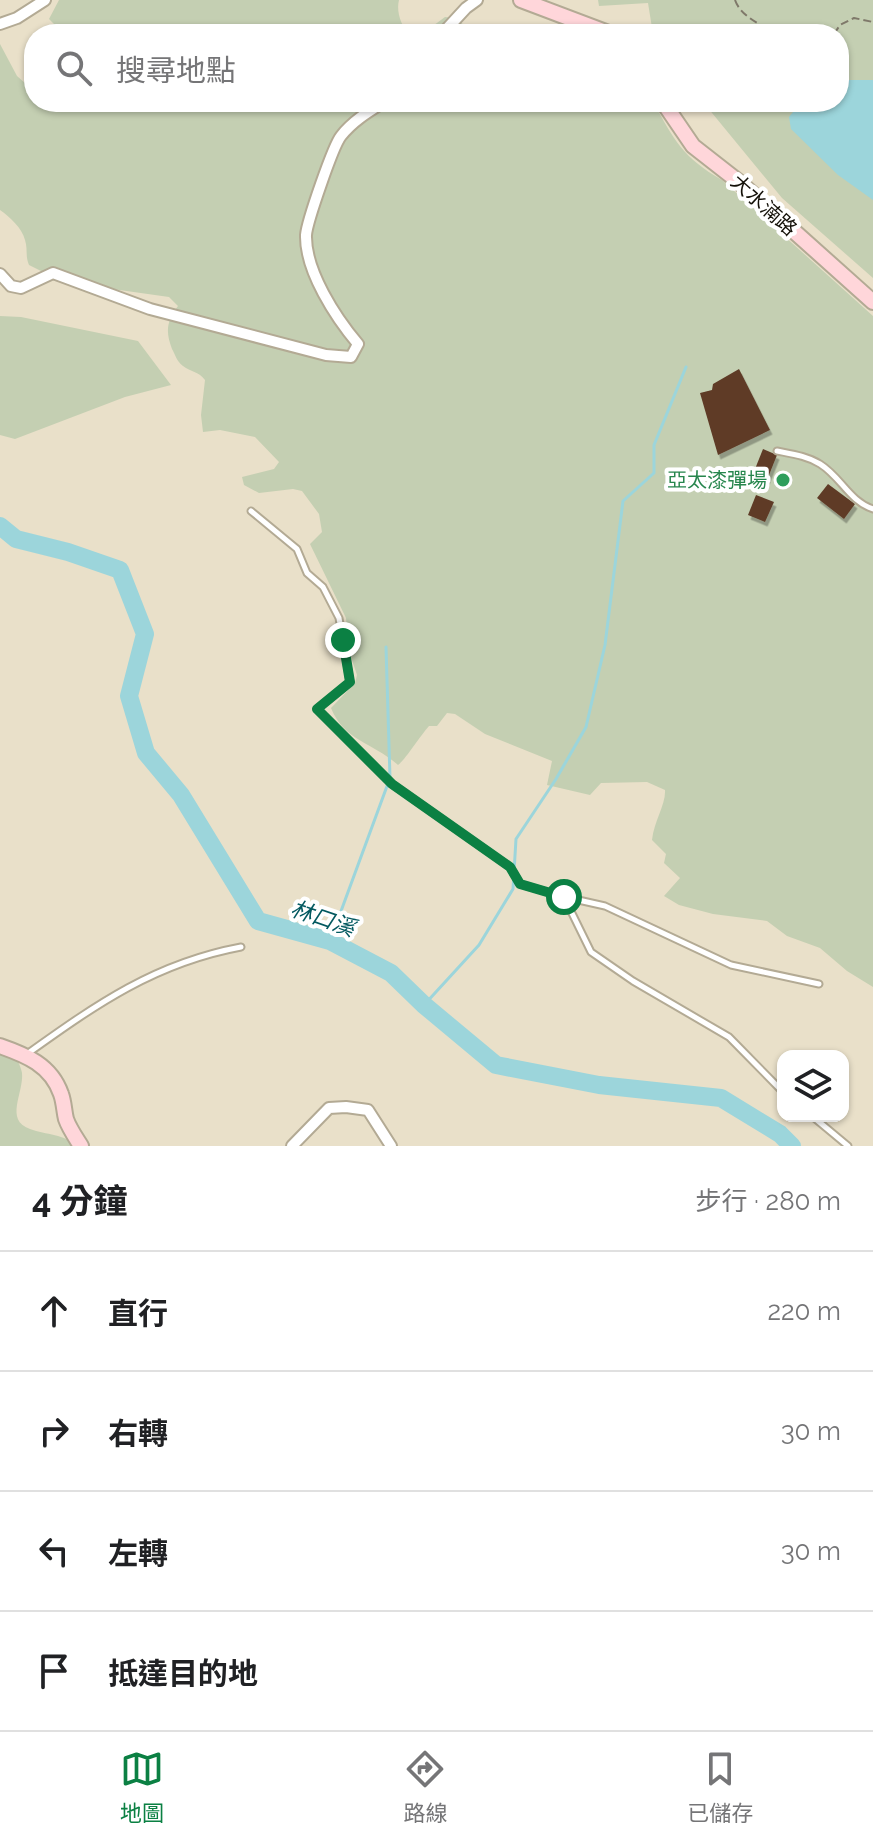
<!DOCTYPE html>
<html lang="zh-TW">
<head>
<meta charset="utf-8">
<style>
	body { margin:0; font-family:Raleway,"Noto Sans TC",sans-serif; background:#f2f2f2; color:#202124 }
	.controls { position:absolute; right:24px; bottom:24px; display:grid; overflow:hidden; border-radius:16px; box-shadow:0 2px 6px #0004 }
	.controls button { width:72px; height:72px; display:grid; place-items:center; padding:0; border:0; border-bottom:2px solid #e0e0e0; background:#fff; color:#202124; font:40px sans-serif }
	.stop { position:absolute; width:24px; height:24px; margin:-18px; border:6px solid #0b8043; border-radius:50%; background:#fff }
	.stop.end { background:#0b8043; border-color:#fff; box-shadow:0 2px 8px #0008 }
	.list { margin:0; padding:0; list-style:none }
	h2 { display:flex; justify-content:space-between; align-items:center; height:104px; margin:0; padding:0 32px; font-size:34px }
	h2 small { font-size:26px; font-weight:400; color:#757577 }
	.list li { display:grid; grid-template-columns:52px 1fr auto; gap:24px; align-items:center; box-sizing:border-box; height:120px; padding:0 32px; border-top:2px solid #e0e0e0 }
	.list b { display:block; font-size:30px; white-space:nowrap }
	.list em { font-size:26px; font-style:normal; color:#757577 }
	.icon { flex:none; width:44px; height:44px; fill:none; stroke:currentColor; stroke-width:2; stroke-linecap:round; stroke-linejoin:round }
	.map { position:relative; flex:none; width:873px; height:1146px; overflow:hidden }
	.search { position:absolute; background:#fff; box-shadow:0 2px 6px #0004; left:24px; right:24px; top:24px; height:88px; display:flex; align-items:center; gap:20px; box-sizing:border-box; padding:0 28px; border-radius:32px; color:#757577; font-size:30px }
	.sheet { height:584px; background:#fff }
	nav { display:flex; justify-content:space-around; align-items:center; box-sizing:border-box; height:112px; border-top:2px solid #e0e0e0; background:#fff; font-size:22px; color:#757577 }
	nav a { display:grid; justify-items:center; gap:4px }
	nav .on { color:#0b8043 }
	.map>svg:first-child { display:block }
	.green { fill:#c4cfb2 }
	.water { fill:#9cd5db }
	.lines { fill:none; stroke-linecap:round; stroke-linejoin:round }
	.stream { stroke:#9cd5db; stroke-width:3 }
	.river { stroke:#9cd5db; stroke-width:18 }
	.building { fill:#5e3b27; filter:url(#shadow) }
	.lane-casing { stroke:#b3aa94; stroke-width:9 }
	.street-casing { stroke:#b3aa94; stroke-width:14 }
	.secondary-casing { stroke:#b3aa94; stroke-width:18 }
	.path { stroke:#7f796a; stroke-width:2; stroke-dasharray:8 4; stroke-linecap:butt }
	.lane { stroke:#fff; stroke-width:5 }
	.street { stroke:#fff; stroke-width:10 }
	.secondary { stroke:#ffd6da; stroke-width:14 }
	.route { stroke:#0b8043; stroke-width:10 }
	.leisure-dot { fill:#2e9e5b; stroke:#fff; stroke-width:3 }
	.labels { text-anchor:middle; stroke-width:8; stroke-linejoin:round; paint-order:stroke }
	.street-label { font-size:20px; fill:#141109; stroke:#fff }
	.leisure-label { font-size:20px; fill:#27864d; stroke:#fff; text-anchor:end }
	.water-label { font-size:22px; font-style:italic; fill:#035960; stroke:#fff }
</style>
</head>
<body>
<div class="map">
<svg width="873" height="1146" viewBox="0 0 873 1146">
	<defs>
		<filter id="shadow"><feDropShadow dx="2.5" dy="4.5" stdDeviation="0" flood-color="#0004"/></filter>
	</defs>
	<rect width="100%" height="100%" fill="#e9e0c9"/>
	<g class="green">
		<path d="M59,0H399C396,11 401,27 410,34H64L49,19Z"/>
		<polygon points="598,0 873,0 873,278 782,198 703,102 839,102 839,34 653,34 648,3 599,6"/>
		<polygon points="445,17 453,18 479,34 422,34"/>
		<path d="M0,44L17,76L34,91V102H653C675,141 682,157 722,180L873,316V987L847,971L820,948L787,936L767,921L713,914L679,905L664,896L680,878L664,863L666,854L652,840C654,821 666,804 665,790L647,782L601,783L590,795L547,785L552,761L485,734L455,714L447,713L437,726H429C420,736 406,759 398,765C374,743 344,741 331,708L355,683L357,675L349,651L346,618L310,544L322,532L319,514L302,491L293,489L259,493L244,485L242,477L274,469L279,462L255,437L220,430L203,432L201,415L205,380C198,371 191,372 183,366C177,362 175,354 172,349C165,331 167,321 178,306L169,297L63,282L29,265C25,256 28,249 25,240C22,228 10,217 0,210Z"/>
		<polygon points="0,316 21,317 138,341 171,385 125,397 15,439 0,435"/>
		<path d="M0,1045L13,1049C15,1056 21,1066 22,1073C24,1093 4,1120 30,1129C46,1135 65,1134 77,1146H0Z"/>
	</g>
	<polygon class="water" points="839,80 873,80 873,200 838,175 791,129 789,117 801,102 839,102"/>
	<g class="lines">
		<g class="stream">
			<polyline points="330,941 390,778 386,647"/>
			<polyline points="424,1005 479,945 513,889 516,839 556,779 586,727 605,645 623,501 654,473 654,445 686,367"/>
		</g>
		<polyline class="river" points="0,526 16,539 68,552 120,570 145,634 129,696 146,753 181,795 258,921 330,941 391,973 424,1005 496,1065 599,1085 721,1098 780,1134 792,1146"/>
	</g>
	<g class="building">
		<polygon points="739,369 770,430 718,455 700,393 712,390 713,384"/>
		<polygon points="763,449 777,455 767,480 753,474"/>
		<polygon points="828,484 855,504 844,519 817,498"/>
		<polygon points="756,495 774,502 765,522 748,515"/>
	</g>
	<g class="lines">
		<defs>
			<g id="lane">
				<path d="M777,451C792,454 807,456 820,464C841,477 849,501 873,509"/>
				<polyline points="251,511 297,549 307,573 323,587 339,618 350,682 317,709 392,784 510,867 520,884 564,897 591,952 633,981 729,1037 783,1092"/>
				<polyline points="565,897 605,906 731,965 819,984"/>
				<path d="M27,1054C97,1004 155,963 241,947"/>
				<polyline points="812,1116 848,1146"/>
			</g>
			<g id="street">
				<polyline points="0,24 17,18 45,0"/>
				<polyline points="442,34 466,8 477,0"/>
				<path d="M0,274L11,286L21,288L53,273L150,309L326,355L351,357L358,344C336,318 305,271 306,235C307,222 333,146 341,136C353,121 368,112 384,102"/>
				<polyline points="292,1146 329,1108 346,1107 368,1110 391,1146"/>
			</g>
			<g id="secondary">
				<polyline points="521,0 611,34"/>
				<polyline points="663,102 693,146 739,182 873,302"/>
				<path d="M0,1046C26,1055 51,1065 61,1094C64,1102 64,1111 66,1119C69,1128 76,1138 81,1146"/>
			</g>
		</defs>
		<use href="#lane" class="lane-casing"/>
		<use href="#street" class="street-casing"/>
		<use href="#secondary" class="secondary-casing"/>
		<g class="path">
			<path d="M735,0C741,17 760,23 774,34"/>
			<polyline points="834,34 840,25 854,18 873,22"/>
		</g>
		<use href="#lane" class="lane"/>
		<use href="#street" class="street"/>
		<use href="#secondary" class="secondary"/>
	</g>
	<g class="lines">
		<polyline class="route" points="343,640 350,682 317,709 392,784 510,867 520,884 564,897"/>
	</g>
	<circle class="leisure-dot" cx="783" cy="480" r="8"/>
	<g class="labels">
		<g class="street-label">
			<text transform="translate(764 205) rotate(42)" y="7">大水湳路</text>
		</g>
		<g class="leisure-label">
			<text x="767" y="487">亞太漆彈場</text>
		</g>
		<g class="water-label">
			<text transform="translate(323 918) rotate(19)" y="8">林口溪</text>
		</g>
	</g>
</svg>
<div class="controls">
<button><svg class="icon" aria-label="layers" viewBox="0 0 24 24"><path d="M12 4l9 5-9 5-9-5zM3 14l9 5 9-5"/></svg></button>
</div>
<div class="stop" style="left:564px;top:897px"></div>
<div class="stop end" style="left:343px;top:640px"></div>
<div class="search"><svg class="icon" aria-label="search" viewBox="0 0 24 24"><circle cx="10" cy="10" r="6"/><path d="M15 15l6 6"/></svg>搜尋地點</div>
</div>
<section class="sheet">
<h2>4 分鐘<small>步行 · 280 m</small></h2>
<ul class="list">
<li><svg class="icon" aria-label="ahead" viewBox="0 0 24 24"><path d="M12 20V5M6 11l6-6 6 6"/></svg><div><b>直行</b></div><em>220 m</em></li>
<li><svg class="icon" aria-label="right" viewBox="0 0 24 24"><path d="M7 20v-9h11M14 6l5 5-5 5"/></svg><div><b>右轉</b></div><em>30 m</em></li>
<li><svg class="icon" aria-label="left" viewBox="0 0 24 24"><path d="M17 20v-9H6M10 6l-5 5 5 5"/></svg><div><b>左轉</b></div><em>30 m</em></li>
<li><svg class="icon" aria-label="arrive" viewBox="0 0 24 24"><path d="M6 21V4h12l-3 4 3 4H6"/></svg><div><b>抵達目的地</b></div></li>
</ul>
</section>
<nav>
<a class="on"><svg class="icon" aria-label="map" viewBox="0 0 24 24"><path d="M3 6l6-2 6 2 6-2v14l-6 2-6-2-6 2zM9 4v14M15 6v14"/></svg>地圖</a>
<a><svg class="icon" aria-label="directions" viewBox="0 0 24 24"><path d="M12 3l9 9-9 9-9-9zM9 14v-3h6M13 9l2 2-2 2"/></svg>路線</a>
<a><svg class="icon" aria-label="saved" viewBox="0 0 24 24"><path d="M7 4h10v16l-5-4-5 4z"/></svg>已儲存</a>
</nav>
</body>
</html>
